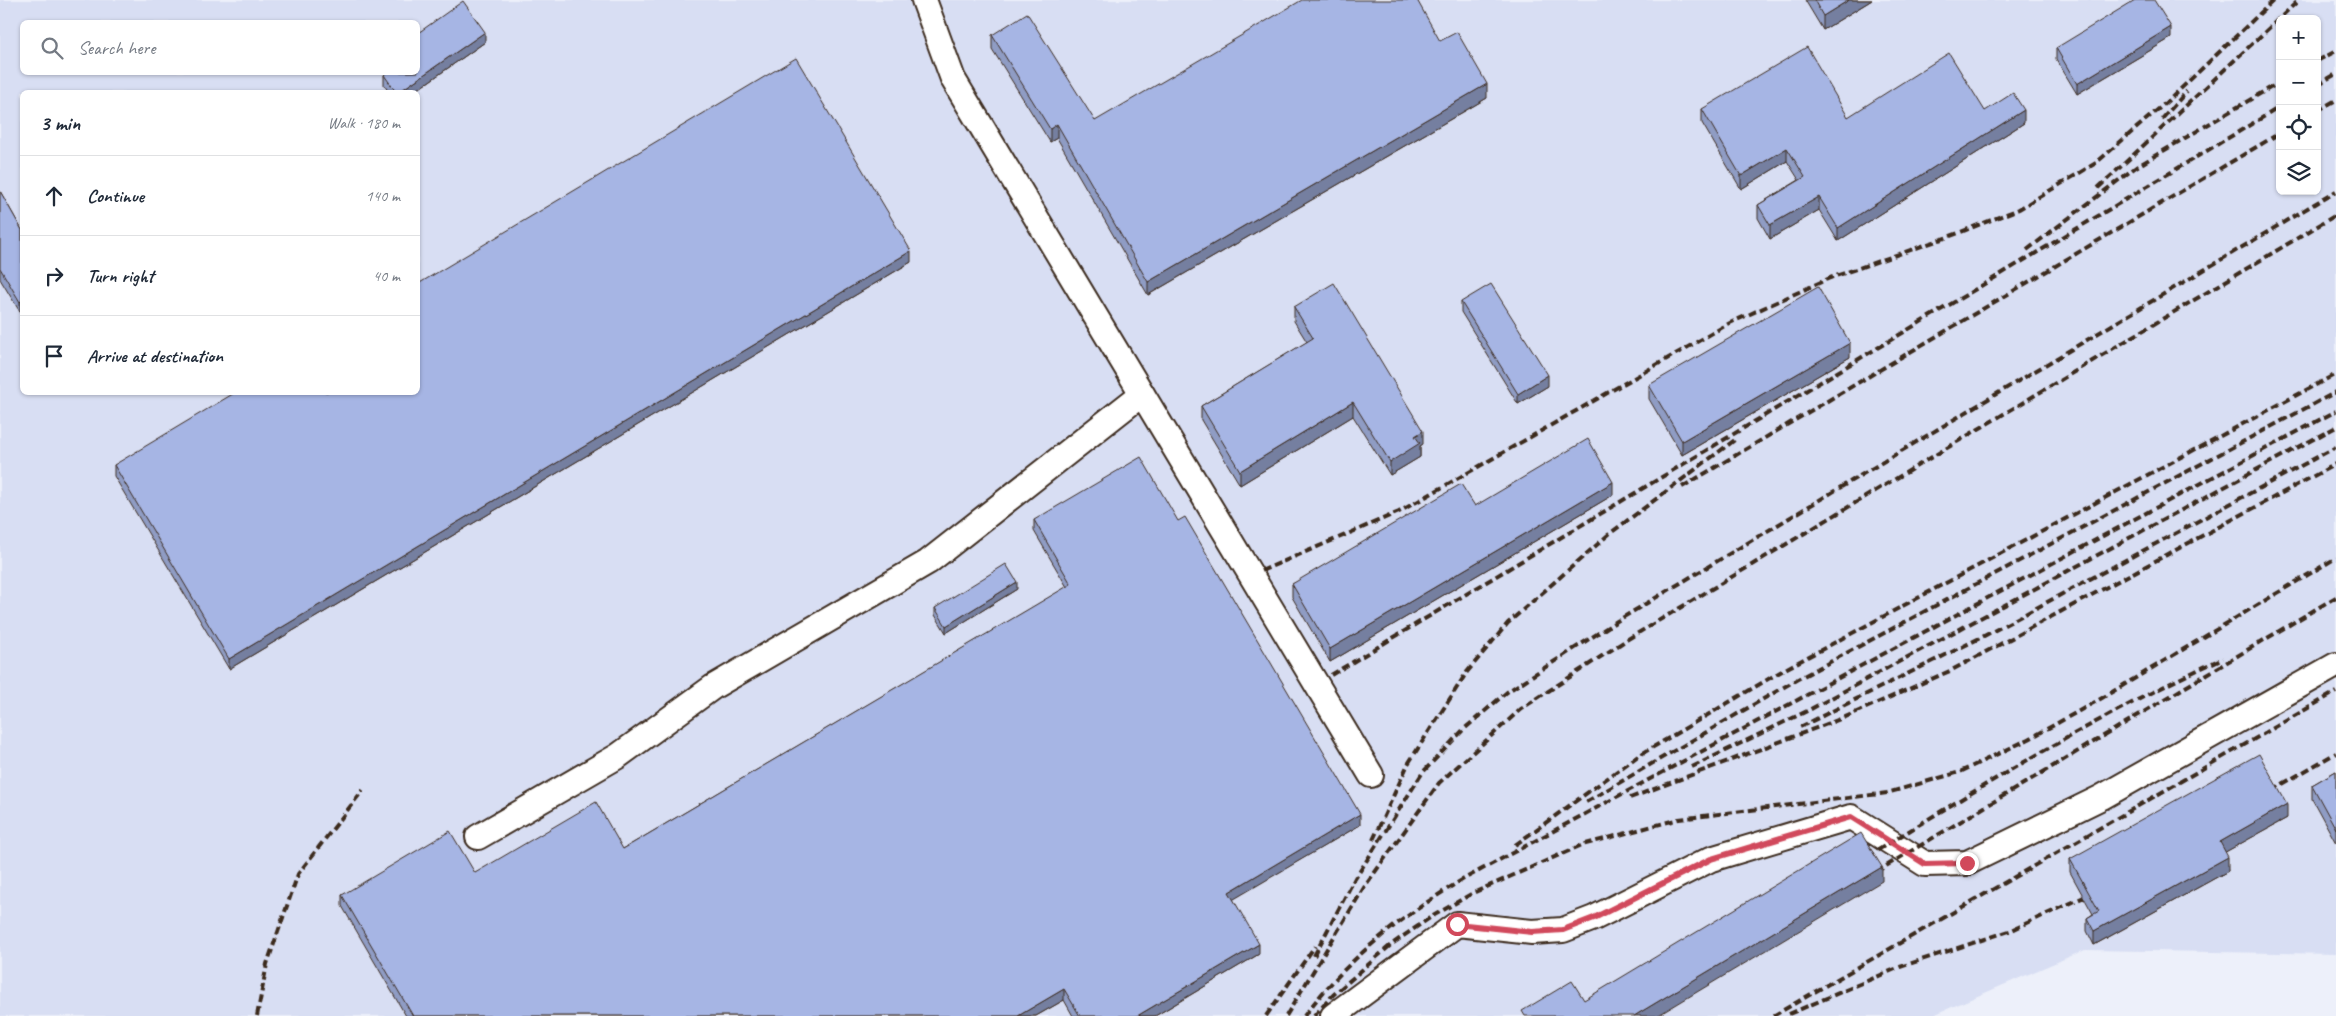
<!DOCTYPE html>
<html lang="en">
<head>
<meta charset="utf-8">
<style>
	body { margin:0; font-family:Caveat,sans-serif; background:#f6f6f7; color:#1f2937 }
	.controls { position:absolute; right:15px; top:15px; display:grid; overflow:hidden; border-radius:8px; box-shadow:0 1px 4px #0004 }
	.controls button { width:45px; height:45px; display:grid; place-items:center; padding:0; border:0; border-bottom:1px solid #e0e1e3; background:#fff; color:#1f2937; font:25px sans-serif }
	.stop { position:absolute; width:15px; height:15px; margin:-11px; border:4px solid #d1495b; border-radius:50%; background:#fff }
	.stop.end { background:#d1495b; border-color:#fff; box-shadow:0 1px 5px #0008 }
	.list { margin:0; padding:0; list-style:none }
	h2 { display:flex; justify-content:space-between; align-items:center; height:65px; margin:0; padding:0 20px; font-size:21px }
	h2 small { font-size:16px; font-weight:400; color:#747a83 }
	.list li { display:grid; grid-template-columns:32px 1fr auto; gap:15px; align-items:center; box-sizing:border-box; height:80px; padding:0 20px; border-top:1px solid #e0e1e3 }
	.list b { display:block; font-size:19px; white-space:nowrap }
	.list em { font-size:16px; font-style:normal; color:#747a83 }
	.icon { flex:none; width:28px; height:28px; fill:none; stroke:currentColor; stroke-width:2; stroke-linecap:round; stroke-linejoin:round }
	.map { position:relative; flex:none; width:2336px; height:1016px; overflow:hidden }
	.search { position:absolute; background:#fff; box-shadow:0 1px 4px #0004; left:20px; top:20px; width:400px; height:55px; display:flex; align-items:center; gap:12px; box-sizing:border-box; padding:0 18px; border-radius:8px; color:#747a83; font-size:19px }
	.panel { position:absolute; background:#fff; box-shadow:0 1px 4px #0004; left:20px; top:90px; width:400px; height:305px; border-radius:8px }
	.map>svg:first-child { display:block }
	.built { fill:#d8def3; fill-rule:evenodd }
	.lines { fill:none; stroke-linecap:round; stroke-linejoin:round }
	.minor-casing { stroke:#3b2a1e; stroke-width:28 }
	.minor { stroke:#fff; stroke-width:24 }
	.rail { stroke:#3b2a1e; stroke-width:4; stroke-dasharray:8 4; stroke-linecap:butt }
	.wall { fill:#8f9cc4; stroke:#3b2a1e }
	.shaded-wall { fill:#747fa0; stroke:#3b2a1e }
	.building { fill:#a6b5e4; stroke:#3b2a1e }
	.route { stroke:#d1495b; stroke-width:6 }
</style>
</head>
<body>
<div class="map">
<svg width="2336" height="1016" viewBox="0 0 2336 1016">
	<rect width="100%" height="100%" fill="#edf0fa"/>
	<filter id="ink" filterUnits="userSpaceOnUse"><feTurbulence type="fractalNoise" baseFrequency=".02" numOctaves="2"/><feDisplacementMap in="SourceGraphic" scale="10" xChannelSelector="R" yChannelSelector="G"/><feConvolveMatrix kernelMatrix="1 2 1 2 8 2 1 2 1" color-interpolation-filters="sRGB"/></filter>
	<g filter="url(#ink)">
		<path class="built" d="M0,0H2336V954L2085,950L1931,1016H0ZM2280,19H2317V191H2280ZM22,22H418V72H22ZM22,92H418V392H22Z"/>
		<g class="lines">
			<defs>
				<g id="minor">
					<polyline points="924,0 953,79 1371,775"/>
					<polyline points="478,837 618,756 713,687 928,562 1142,394"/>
					<polyline points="1333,1016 1457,924 1532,932 1563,930 1594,918 1711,859 1851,817 1925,864 1967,863 2102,797 2336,665"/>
				</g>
			</defs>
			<use href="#minor" class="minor-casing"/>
			<use href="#minor" class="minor"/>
			<g class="rail">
				<polyline points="2317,61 2336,51"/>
				<polyline points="2317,85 2336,74"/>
				<polyline points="2317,111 2336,100"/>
				<polyline points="2162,119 2187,91"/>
				<polyline points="2098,188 2299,0"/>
				<polyline points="2027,250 2136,167 2280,82"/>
				<polyline points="1682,487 2280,133"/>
				<polyline points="1261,571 1399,512 1730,323 1830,278 1948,237 2019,209 2096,163 2170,99 2274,0"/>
				<polyline points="1331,675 2280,107"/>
				<polyline points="1800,727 1984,636 2336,447"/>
				<polyline points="1692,767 1809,710 2336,427"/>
				<polyline points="2272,790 2336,753"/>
				<polyline points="1630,798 1843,718 1952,670 2336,464"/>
				<polyline points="1586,802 1796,680 2336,392"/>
				<polyline points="1373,840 1408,764 1467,672 1508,623 1608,535 1736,439"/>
				<polyline points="1515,845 1638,756 1787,668 2336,374"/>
				<path d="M1867,857C1982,785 2100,715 2223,658"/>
				<polyline points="1876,872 2336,597"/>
				<polyline points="1353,882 1423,772 1463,730 1507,692 1617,621 2336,191"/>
				<polyline points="1314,956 1356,876"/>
				<polyline points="1789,1014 1900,967 2012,930 2084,897"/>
				<polyline points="257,1016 267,964 298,874 363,790"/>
				<polyline points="1266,1016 1315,946"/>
				<polyline points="1286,1016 1365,886 1439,783 1521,709 1628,639 2336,215"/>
				<path d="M1304,1016C1348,958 1401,917 1462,880L2336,411"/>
				<polyline points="1314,1016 1333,995 1392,944 1431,917 1473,893 1582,845 1679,819 1887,793 1960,772 2029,739 2102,698 2336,558"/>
				<polyline points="1773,1016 2336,692"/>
			</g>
		</g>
		<g class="wall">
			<polygon points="1805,0 1872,0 1823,30"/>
			<polygon points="992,35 1095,121 1440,41 1487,98 1148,295 1057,138 1050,142 992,49"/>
			<polygon points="2171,38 2077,94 2056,59 2056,48"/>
			<polygon points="485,42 414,92 389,92 384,85 384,75"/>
			<polygon points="1702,109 1848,117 1985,111 2024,123 1838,241 1819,210 1770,239 1758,218 1758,205 1799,180 1787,161 1741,189 1702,123"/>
			<polygon points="0,191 22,230 22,311 20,312 0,279"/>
			<polygon points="911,262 229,669 114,476 114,465"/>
			<polygon points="1461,302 1548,386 1518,404 1461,312"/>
			<polygon points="1294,307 1423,444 1420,446 1420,457 1390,475 1353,416 1240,485 1201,420 1201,406 1307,342 1294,321"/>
			<polygon points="1850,357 1682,455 1649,399 1649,385"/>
			<polygon points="1613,495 1330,662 1292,597 1292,584 1475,506"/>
			<polygon points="1034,520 1178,521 1360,825 1233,899 1259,954 1155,1016 1073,1016 1064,1000 1036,1016 406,1016 342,906 342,895 623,849 1067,587 1034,531"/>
			<polygon points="1017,589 946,633 935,615 935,608"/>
			<polygon points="2336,771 2336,843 2312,799 2312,785"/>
			<polygon points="2287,818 2225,852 2228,871 2094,945 2087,931 2087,918 2093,914 2070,872 2070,859"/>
		</g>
		<g class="shaded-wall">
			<polygon points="1849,0 1872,0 1823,30 1823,16"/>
			<polygon points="2171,27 2171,38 2077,94 2077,84"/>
			<polygon points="485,32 485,42 414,92 399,92"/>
			<polygon points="1487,84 1487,98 1148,295 1148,282"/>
			<polygon points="2024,110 2024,123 1838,241 1838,228"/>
			<polygon points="1057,124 1057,138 1050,142 1050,129"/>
			<polygon points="1787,148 1787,161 1741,189 1741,176"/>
			<polygon points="1819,197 1819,210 1770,239 1770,225"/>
			<polygon points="911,251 911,262 229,669 229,659"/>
			<polygon points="22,300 22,311 20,312 20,302"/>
			<polygon points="1850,343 1850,357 1682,455 1682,441"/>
			<polygon points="1548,375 1548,386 1518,404 1518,394"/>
			<polygon points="1353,402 1353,416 1240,485 1240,471"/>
			<polygon points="1423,431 1423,444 1420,446 1420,457 1390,475 1390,462 1415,436"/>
			<polygon points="1613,482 1613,495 1330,662 1330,649"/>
			<polygon points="1017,582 1017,589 946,633 946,626"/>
			<polygon points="2287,804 2287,818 2220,855 2220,842"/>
			<polygon points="1360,814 1360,825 1229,902 1229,892"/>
			<polygon points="2228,857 2228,871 2094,945 2094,931"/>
			<polygon points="1882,867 1882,881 1657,1016 1634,1016"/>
			<polygon points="1259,944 1259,954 1155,1016 1137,1016"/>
			<polygon points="1064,989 1064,1000 1036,1016 1018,1016"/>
		</g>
		<g class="building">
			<polygon points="1302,0 1417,0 1440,41 1457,32 1487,84 1148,282 1057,124 1050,129 992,35 1027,13 1095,121"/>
			<polygon points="1814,0 1849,0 1823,16"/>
			<polygon points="2135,0 2154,0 2171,27 2077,84 2056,48"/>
			<polygon points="463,1 485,32 399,92 396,92 384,75 387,72 418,72 418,33"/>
			<polygon points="1807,47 1848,117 1949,53 1985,111 2013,93 2024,110 1838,228 1819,197 1770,225 1758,205 1805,177 1787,148 1741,176 1702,109"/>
			<polygon points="796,58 911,251 229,659 114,465 236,392 418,392 418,284"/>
			<polygon points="0,191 22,230 22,300 20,302 0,268"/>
			<polygon points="1334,283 1423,431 1415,436 1420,443 1390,462 1353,402 1240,471 1201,406 1313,338 1294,307"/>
			<polygon points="1491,284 1548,375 1518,394 1461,302"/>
			<polygon points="1818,287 1850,343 1682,441 1649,385"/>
			<polygon points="1588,439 1613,482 1330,649 1292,584 1461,484 1475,506"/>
			<polygon points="1141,457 1178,521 1185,517 1360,814 1229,892 1259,944 1137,1016 1080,1016 1064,989 1018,1016 413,1016 342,895 450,831 475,873 596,802 623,849 1071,584 1034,520"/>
			<polygon points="1006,564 1017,582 946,626 935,608"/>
			<polygon points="2259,754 2287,804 2220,842 2228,857 2094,931 2087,918 2099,911 2070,859"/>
			<polygon points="2336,771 2336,829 2312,785"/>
			<polygon points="1861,833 1882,867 1634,1016 1525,1016 1522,1011 1572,981 1584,1000"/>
		</g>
	</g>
	<g class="lines" filter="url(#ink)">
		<polyline class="route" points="1457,924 1532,932 1563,930 1594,918 1711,859 1851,817 1925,864 1967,863"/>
	</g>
</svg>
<div class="controls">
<button>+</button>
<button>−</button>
<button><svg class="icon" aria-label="locate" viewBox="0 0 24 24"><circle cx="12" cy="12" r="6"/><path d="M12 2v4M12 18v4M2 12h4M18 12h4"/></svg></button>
<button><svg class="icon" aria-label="layers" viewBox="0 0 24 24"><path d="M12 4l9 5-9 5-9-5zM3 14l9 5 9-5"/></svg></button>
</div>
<div class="stop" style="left:1457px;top:924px"></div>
<div class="stop end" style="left:1967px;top:863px"></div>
<div class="search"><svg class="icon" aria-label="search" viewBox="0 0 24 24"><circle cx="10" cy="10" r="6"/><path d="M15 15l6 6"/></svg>Search here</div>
<section class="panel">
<h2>3 min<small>Walk · 180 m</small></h2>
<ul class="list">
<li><svg class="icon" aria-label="ahead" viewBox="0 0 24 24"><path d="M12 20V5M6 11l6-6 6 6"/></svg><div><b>Continue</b></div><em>140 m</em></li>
<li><svg class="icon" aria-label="right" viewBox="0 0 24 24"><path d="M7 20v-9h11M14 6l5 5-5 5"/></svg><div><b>Turn right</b></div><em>40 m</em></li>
<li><svg class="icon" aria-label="arrive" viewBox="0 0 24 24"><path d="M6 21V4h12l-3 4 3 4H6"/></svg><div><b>Arrive at destination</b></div></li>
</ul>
</section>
</div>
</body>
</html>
